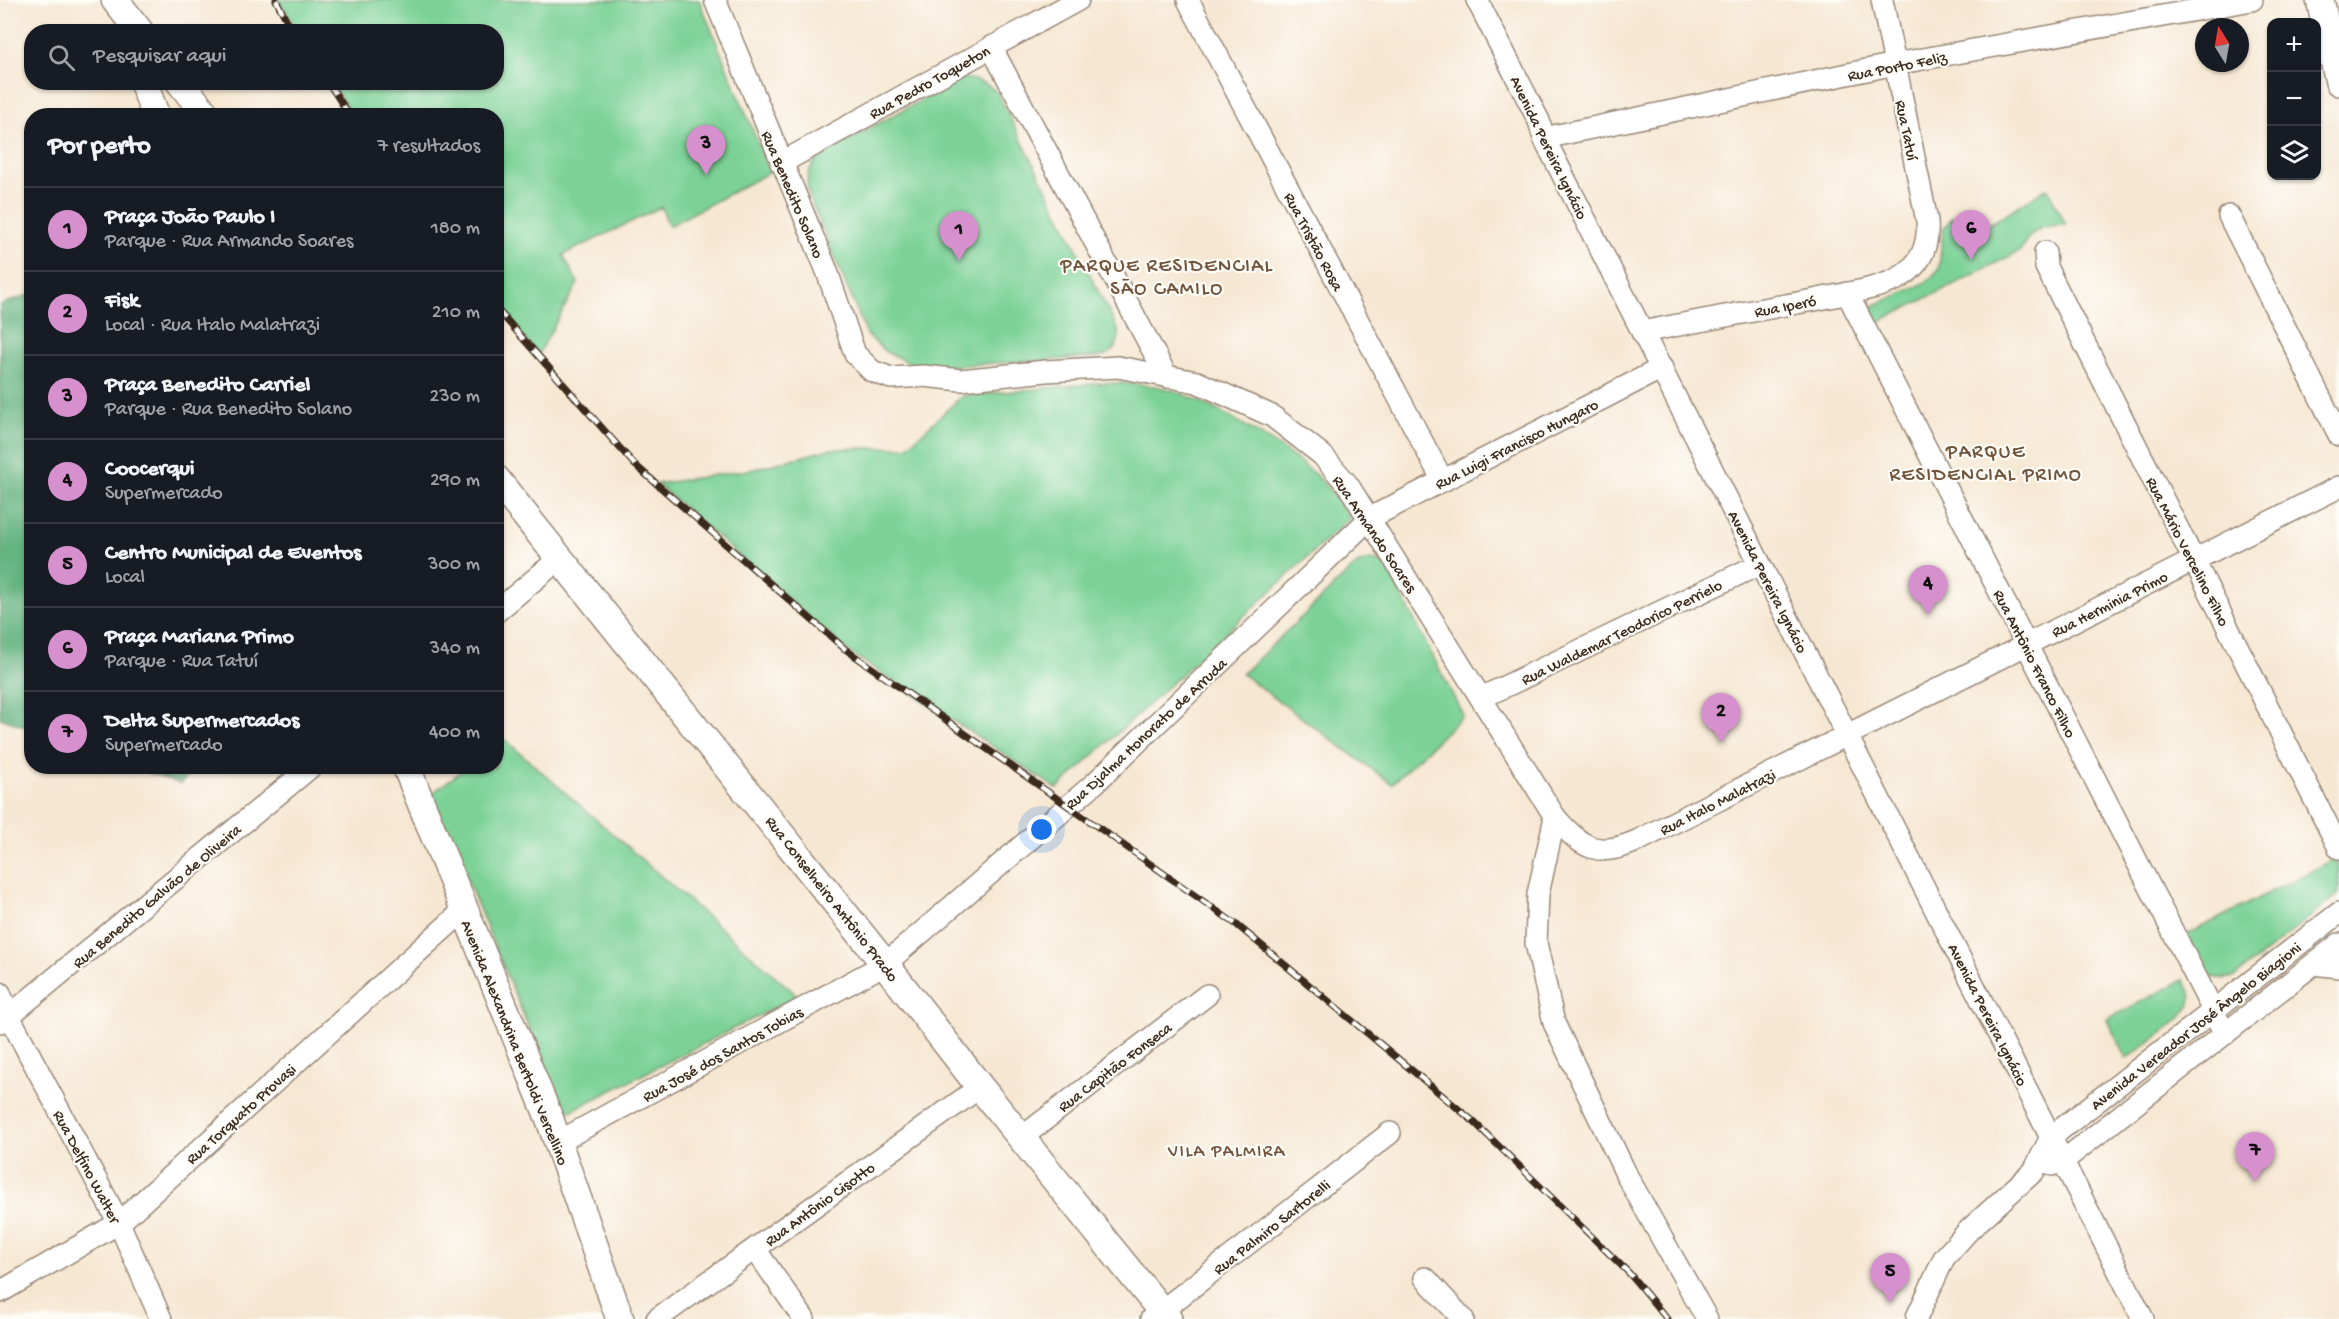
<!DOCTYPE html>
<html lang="pt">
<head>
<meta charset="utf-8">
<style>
	body { margin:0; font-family:"Gochi Hand",sans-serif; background:#20242c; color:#f1f3f6 }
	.controls { position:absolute; right:18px; top:18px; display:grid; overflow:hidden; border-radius:12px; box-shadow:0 2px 4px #0004 }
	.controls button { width:54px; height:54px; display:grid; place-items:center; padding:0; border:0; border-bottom:2px solid #363941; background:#171b24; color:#f1f3f6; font:30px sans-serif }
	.compass { position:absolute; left:2195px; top:18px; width:54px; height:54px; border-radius:50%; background:#171b24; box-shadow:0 2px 4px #0004; rotate:349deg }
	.you { position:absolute; left:1042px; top:830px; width:21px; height:21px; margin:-15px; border:4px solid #fff; border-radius:50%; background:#1a73e8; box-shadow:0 0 0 9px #1a73e833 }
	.badge { display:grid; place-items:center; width:39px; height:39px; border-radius:50%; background:#d690ce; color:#111; font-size:20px; font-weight:700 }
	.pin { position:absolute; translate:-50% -50px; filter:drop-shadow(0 2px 3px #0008) }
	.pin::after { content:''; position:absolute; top:32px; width:21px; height:18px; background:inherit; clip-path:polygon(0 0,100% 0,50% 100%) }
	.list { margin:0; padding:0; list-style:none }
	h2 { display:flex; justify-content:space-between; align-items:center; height:78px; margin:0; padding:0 24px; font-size:26px }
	h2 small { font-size:20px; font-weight:400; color:#9ea1a6 }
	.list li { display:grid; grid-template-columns:39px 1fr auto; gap:18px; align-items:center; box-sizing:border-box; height:84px; padding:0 24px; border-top:2px solid #363941 }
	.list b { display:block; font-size:22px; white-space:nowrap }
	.list p { margin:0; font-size:20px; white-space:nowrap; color:#9ea1a6 }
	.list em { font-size:20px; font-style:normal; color:#9ea1a6 }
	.icon { flex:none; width:33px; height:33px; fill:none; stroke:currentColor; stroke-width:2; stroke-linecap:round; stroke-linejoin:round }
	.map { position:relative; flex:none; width:2339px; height:1319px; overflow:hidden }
	.search { position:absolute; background:#171b24; box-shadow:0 2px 4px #0004; left:24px; top:24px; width:480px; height:66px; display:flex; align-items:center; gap:15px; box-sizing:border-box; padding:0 21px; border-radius:24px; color:#9ea1a6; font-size:22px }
	.panel { position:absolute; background:#171b24; box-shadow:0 2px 4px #0004; left:24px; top:108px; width:480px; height:666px; border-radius:24px }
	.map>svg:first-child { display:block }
	.green { fill:#7bd296; stroke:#5b7e5a; stroke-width:1.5 }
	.forest { fill:#64b47f; stroke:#506f4e; stroke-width:1.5 }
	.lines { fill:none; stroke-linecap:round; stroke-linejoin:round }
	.minor-casing { stroke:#988878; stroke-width:24 }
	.major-casing { stroke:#988878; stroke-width:30 }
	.minor { stroke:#fff; stroke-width:21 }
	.major { stroke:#fff; stroke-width:27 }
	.rail-casing { stroke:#3b2a1e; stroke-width:7 }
	.rail { stroke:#fdfcf7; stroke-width:4.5; stroke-dasharray:14; stroke-linecap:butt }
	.labels { text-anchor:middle; stroke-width:4.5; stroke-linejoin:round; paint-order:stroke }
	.street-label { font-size:16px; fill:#3b2a1e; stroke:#fdfcf7 }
	.neighbourhood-label { font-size:18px; letter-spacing:1.5px; fill:#71543b; stroke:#fdfcf7 }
	.quarter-label { font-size:20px; letter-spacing:1.5px; fill:#71543b; stroke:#fdfcf7 }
</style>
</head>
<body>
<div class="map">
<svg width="2339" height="1319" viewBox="0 0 2339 1319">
	<rect width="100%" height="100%" fill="#fdfcf7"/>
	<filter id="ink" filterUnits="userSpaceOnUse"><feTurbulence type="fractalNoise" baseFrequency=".0167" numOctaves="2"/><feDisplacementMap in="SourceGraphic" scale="12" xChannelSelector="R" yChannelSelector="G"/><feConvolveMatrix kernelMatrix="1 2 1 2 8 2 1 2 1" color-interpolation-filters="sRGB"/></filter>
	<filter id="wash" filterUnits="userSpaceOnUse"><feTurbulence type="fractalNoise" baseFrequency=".008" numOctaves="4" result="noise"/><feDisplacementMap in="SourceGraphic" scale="24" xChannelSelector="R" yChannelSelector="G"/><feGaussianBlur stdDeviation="1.35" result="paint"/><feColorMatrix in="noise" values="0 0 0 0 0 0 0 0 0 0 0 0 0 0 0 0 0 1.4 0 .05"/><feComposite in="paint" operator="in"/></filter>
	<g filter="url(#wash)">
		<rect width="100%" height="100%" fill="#f6e7d2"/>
		<g class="green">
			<polygon points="278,0 699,0 770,172 669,226 661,207 563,255 578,283 538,355 497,303 496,116 352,115 331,83 496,82 496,32 299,31"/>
			<path d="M962,78C977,79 986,83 997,92L1118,330C1120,345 1113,355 1098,357L935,367L910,363L886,352L867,335L809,196C804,177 809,163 826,152Z"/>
			<path d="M2047,188L2066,225C2041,225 2031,229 2020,251L1877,323L1868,308L1927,282L1939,269L1943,229L1952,217L1958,233L1963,236H1971Z"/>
			<path d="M1100,383C1121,383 1144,383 1164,388C1209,400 1298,453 1328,488C1336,497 1343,508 1350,518L1057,789L849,652L657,484L754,469L830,449L907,447L962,396Z"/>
			<polygon points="1370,560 1380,561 1387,567 1463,715 1392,784 1242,674 1357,564"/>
			<polygon points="504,739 798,996 565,1114 431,794 467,767 496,766 497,745"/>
			<path d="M2335,859L2339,867V894L2235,977C2201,985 2196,961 2184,936Z"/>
			<path d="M2183,980C2189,988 2193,996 2189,1007C2185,1019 2139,1049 2126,1059L2107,1019Z"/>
		</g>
		<g class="forest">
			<polygon points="31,294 32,294 31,729 0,718 0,305"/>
			<polygon points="133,767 198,767 180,784"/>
		</g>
	</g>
	<g filter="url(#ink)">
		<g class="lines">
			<defs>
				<g id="minor">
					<path d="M715,0L827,271L855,354L872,371L891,378L924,376L961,380L1046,371L1118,367L1197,382L1272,416L1322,455L1348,485L1555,817C1583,850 1599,858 1639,840L2339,487"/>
					<polyline points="1188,0 1443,481"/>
					<polyline points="1477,0 1539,121 1544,138 2143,1319"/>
					<polyline points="991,47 1167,377"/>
					<polyline points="1544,138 1895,64 2252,0"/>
					<polyline points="781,163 1078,0"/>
					<polyline points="2229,216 2339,435"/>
					<polyline points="2045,252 2046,267 2339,848"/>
					<polyline points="1847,293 2225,1034"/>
					<path d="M1642,332C1699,321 1756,310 1814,300C1837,295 1883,289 1902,276C1922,263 1929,244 1927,221L1882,0"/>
					<polyline points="496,612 560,558"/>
					<polyline points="1481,698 1760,564"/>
					<polyline points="1555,817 1538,894 1536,943 1554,1023 1627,1176 1707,1319"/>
					<polyline points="2314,964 2339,967"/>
					<polyline points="0,993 9,1016 119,1223 161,1319"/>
					<polyline points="0,1022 9,1016 312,766"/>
					<polyline points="1021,1138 1207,995"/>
					<polyline points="558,1142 885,964 1095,783 1370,518 1662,368"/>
					<polyline points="2052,1165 2063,1161 2339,944"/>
					<polyline points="755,1249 804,1319"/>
					<polyline points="1425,1278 1463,1319"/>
					<polyline points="0,1292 119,1223 463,911"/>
					<polyline points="1917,1317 1944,1258 1969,1230 2034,1171 2051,1137 2339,913"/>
					<polyline points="657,1319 980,1087"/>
					<polyline points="1151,1319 1390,1133"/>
				</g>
				<g id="major">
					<polyline points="115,0 140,32"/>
					<polyline points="2320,0 2339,82"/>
					<polyline points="143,82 156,116"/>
					<polyline points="180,82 207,116"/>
					<polyline points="496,479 885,964 980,1087 1168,1319"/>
					<polyline points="406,766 550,1120 620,1319"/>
				</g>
			</defs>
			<use href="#minor" class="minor-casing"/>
			<use href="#major" class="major-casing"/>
			<use href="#minor" class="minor"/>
			<use href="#major" class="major"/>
			<defs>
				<g id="rail">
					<polyline points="276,0 293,32"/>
					<polyline points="328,82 350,116"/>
					<polyline points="496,308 634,464 845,649 1237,925 1473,1121 1629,1273 1667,1319"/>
				</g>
			</defs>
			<use href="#rail" class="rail-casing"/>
			<use href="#rail" class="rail"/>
		</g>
	</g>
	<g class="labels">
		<g class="street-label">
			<text transform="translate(1897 65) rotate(-11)" y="6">Rua Porto Feliz</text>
			<text transform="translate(929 81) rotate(-29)" y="6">Rua Pedro Toqueton</text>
			<text transform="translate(1908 130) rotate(78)" y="6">Rua Tatuí</text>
			<text transform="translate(1550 147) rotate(64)" y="6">Avenida Pereira Ignácio</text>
			<text transform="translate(794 194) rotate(67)" y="6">Rua Benedito Solano</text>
			<text transform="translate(1315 241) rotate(62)" y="6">Rua Tristão Rosa</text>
			<text transform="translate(1785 305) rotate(-11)" y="6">Rua Iperó</text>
			<text transform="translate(1516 443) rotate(-27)" y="6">Rua Luigi Francisco Hungaro</text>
			<text transform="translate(1376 533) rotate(56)" y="6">Rua Armando Soares</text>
			<text transform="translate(2189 551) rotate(63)" y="6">Rua Mário Vercelino Filho</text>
			<text transform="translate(1769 581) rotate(63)" y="6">Avenida Pereira Ignácio</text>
			<text transform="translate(2109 603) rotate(-27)" y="6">Rua Herminia Primo</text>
			<text transform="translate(1621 631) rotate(-26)" y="6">Rua Waldemar Teodorico Perrielo</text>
			<text transform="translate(2036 663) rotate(63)" y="6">Rua Antônio Franco Filho</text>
			<text transform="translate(1145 733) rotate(-43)" y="6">Rua Djalma Honorato de Arruda</text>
			<text transform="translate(1717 801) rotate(-27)" y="6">Rua Italo Malatrazi</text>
			<text transform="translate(156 895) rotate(-40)" y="6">Rua Benedito Galvão de Oliveira</text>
			<text transform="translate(833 898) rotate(52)" y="6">Rua Conselheiro Antônio Prado</text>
			<text transform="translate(1989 1014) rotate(63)" y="6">Avenida Pereira Ignácio</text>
			<text transform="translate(2195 1025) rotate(-38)" y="6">Avenida Vereador José Ângelo Biagioni</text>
			<text transform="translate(516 1042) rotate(68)" y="6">Avenida Alexandrina Bertoldi Vercellino</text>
			<text transform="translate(722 1053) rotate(-29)" y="6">Rua José dos Santos Tobias</text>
			<text transform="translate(1114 1066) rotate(-37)" y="6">Rua Capitão Fonseca</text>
			<text transform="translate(240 1113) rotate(-42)" y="6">Rua Torquato Provasi</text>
			<text transform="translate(88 1166) rotate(62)" y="6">Rua Delfino Walter</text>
			<text transform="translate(819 1203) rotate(-36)" y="6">Rua Antônio Cisotto</text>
			<text transform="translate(1271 1226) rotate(-38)" y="6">Rua Palmiro Sartorelli</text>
		</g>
		<g class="neighbourhood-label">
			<text x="1227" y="1156">VILA PALMIRA</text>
		</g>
		<g class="quarter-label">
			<text x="1167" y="271">PARQUE RESIDENCIAL<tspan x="1167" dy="23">SÃO CAMILO</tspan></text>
			<text x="1986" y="457">PARQUE<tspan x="1986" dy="23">RESIDENCIAL PRIMO</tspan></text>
		</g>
	</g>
</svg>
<div class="controls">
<button>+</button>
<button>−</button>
<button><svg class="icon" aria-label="layers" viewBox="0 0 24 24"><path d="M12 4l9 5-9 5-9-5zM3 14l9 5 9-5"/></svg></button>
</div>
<svg class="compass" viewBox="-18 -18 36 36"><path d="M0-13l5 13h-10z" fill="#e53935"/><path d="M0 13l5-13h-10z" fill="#9ea1a6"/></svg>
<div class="you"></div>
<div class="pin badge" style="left:959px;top:261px">1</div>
<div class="pin badge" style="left:1721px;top:743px">2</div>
<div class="pin badge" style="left:706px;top:175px">3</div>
<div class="pin badge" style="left:1928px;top:615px">4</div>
<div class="pin badge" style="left:1890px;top:1303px">5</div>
<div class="pin badge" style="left:1971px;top:260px">6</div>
<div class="pin badge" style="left:2255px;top:1182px">7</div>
<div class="search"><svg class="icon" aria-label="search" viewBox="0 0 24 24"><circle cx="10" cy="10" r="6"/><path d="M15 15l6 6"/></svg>Pesquisar aqui</div>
<section class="panel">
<h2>Por perto<small>7 resultados</small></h2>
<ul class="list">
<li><span class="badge">1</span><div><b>Praça João Paulo I</b><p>Parque · Rua Armando Soares</p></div><em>180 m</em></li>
<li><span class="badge">2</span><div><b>Fisk</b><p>Local · Rua Italo Malatrazi</p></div><em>210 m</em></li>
<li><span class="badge">3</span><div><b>Praça Benedito Carriel</b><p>Parque · Rua Benedito Solano</p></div><em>230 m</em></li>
<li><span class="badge">4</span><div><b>Coocerqui</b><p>Supermercado</p></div><em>290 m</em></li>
<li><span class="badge">5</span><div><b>Centro Municipal de Eventos</b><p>Local</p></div><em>300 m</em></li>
<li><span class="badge">6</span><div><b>Praça Mariana Primo</b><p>Parque · Rua Tatuí</p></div><em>340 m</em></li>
<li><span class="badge">7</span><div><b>Delta Supermercados</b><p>Supermercado</p></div><em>400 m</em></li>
</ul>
</section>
</div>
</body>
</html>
